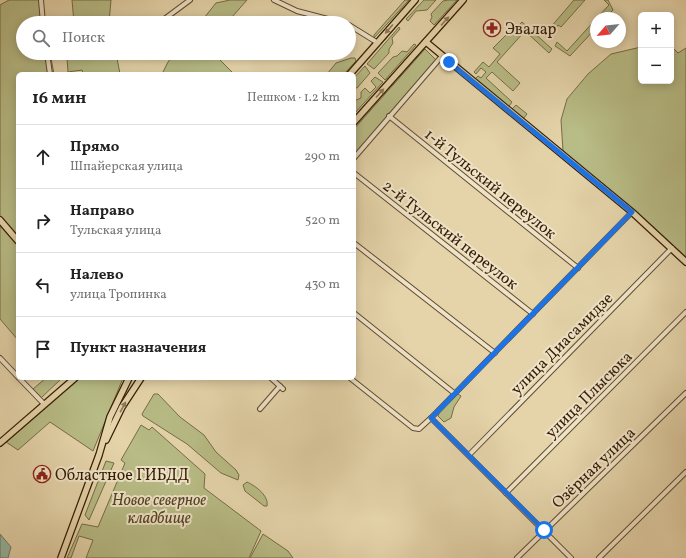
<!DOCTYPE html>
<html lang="ru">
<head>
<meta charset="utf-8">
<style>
	body { margin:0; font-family:Vollkorn,serif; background:#f6f6f6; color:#222 }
	.controls { position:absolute; right:12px; top:12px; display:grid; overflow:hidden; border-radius:6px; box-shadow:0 2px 10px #0003 }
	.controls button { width:36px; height:36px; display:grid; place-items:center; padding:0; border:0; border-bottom:1px solid #e0e0e0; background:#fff; color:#222; font:20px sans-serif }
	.compass { position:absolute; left:590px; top:12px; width:36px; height:36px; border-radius:50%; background:#fff; box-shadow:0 2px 10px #0003; rotate:242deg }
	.stop { position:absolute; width:12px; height:12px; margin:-9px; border:3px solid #1a73e8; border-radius:50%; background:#fff }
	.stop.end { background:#1a73e8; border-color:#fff; box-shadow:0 1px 4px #0008 }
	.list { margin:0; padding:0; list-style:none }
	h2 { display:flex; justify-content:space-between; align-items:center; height:52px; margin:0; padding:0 16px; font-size:17px }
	h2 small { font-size:13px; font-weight:400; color:#767676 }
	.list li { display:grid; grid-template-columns:26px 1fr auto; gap:12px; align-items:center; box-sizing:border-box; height:64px; padding:0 16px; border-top:1px solid #e0e0e0 }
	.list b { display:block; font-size:15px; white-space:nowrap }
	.list p { margin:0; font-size:13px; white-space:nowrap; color:#767676 }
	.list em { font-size:13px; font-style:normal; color:#767676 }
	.icon { flex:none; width:22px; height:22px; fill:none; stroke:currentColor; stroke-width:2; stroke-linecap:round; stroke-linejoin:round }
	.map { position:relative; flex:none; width:686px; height:558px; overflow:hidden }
	.search { position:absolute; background:#fff; box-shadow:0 2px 10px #0003; left:16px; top:16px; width:340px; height:44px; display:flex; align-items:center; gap:10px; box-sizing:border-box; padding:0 14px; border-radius:22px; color:#767676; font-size:15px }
	.panel { position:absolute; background:#fff; box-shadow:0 2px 10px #0003; left:16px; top:72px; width:340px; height:308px; border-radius:6px }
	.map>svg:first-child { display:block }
	.green { fill:#b8bc86; stroke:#776c45 }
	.water { fill:#97b9a4; stroke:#707b64 }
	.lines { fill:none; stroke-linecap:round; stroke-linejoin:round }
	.minor-casing { stroke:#624b2e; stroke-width:6 }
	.major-casing { stroke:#361d04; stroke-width:8 }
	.minor { stroke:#eee3c8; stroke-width:4 }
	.major { stroke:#e5d4aa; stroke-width:5.5 }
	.oneway { fill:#8e7857 }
	.route { stroke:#1a73e8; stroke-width:5 }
	.labels { text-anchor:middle; stroke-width:4; stroke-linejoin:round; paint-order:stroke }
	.poi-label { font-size:16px; fill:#361d04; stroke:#eee3c8; text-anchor:start }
	.street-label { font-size:16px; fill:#361d04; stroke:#eee3c8 }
	.park-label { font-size:16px; font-style:italic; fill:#564524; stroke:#eee3c8 }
</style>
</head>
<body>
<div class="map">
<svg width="686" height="558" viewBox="0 0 686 558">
	<rect width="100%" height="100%" fill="#e5d4aa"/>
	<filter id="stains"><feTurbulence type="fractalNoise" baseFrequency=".005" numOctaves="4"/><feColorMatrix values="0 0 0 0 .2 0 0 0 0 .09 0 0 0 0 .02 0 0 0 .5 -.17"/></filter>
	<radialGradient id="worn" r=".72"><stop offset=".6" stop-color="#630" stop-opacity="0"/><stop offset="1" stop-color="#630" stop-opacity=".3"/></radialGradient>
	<g class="green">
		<polygon points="9,0 41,0 45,23 23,23 23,53 50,53 54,74 18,74 18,237 0,216 0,5"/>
		<polygon points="72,0 111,0 109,23 74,23"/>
		<polygon points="230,0 247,0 232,17 237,21 235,23 200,23 216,3"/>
		<polygon points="405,0 409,0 374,38 374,35"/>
		<polygon points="424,0 436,0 427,10 416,11 408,21 406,19"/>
		<polygon points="448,0 457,0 434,25 430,21 432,17 431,14 443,1"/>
		<polygon points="574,0 585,0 561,27 558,25 549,39 544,35"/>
		<polygon points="604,0 608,0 613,10 605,18 597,18 609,5"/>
		<polygon points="596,19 596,28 570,56 555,46 557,42 567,51"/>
		<polygon points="522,22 552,49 549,53 525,31 497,62 520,83 513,91 492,72 486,78 512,102 507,109 474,80 478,76 481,78 486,72 481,68 476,74 474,72 483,62 489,67 500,54 493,48 509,32 511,34"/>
		<polygon points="399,27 400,29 392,38 393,43 389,49 389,53 374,69 367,64"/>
		<polygon points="414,44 416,45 385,80 378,73 393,57 397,56 402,51 407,52"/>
		<polygon points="671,46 678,53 686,48 686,257 649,223 563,151 561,120 567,99 588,74 611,54 641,47 641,81 671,81"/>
		<polygon points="425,49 436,60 354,155 354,129"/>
		<polygon points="77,53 116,53 120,74 83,74 82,70 68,72 67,58 77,56"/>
		<polygon points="175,53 213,53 234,74 162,74 168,62"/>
		<polygon points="351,58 355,58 356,61 344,74 327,74 336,63"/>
		<polygon points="365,66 370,73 357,88 354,88 354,78"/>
		<polygon points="375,77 383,82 354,114 354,101 361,98 361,92 365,88 370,93 376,87 371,81"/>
		<polygon points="516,105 527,114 523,119 511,110"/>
		<polygon points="0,224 18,244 18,340 0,319"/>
		<polygon points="46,378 62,378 41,398 33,389"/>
		<polygon points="75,378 123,378 93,451 50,422 18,450 6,442"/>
		<polygon points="154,394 158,394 180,417 204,435 216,452 236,470 239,475 238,480 221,473 187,444 143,416 142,414"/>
		<polygon points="458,394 461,396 454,407 451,418 444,422 438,416 439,413 455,395"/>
		<polygon points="141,425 149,430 152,427 205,474 204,488 261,531 249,558 86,558 93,540 79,536 71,558 67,558 82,524 98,527 125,463 121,460"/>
		<polygon points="106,461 114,463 89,520 85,515"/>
		<path d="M247,482C256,486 269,496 267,506H264L245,491L243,485Z"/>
		<polygon points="263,534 288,551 293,558 250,558"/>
	</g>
	<polygon class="water" points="0,534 11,547 8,558 0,558"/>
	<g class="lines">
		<defs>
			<g id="minor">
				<polyline points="41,0 43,23"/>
				<polyline points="274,0 297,11 343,23"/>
				<polyline points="159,23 190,0"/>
				<polyline points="349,25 378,43"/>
				<polyline points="47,53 50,74"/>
				<polyline points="389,116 578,268"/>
				<polyline points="354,158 442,56"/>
				<polyline points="354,173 533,314"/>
				<polyline points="354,243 495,353"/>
				<polyline points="354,313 454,393"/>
				<polyline points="0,358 18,377"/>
				<polyline points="19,378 44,404"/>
				<polyline points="271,378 283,389"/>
				<polyline points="350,378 413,428 419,429 431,418 571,558"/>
				<polyline points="260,409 280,386"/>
				<polyline points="431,418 632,212"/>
				<polyline points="469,455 672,248"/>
				<polyline points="506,493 686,312"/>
				<polyline points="517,558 686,393"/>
				<polyline points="599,558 686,472"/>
			</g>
			<g id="major">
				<polyline points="426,42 632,212 686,262"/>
				<polyline points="350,74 415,0"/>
				<polyline points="354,122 463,0"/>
				<polyline points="0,220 18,241"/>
				<polyline points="106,440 122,407 141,378"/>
				<polyline points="0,443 75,378"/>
				<polyline points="61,558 99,455 110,417 129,378"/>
			</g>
		</defs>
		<use href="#minor" class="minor-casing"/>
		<use href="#major" class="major-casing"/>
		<use href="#minor" class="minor"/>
		<use href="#major" class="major"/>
	</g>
	<defs><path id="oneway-solid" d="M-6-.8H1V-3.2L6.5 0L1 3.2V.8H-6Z"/></defs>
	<g class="oneway">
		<use href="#oneway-solid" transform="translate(445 21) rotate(-48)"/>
		<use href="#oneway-solid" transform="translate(389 29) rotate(131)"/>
		<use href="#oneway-solid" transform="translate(380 93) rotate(-48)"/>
		<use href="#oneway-solid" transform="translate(123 407) rotate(-61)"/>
	</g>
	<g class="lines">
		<polyline class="route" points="449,62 632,212 431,418 544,530"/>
	</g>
	<defs>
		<symbol id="pharmacy-ring" viewBox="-11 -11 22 22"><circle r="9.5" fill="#eee3c8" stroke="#8f2418" stroke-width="1.5"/><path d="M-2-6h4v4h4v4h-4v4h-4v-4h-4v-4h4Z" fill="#8f2418"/></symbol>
		<symbol id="civic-ring" viewBox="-11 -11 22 22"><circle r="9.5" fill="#eee3c8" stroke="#8f2418" stroke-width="1.5"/><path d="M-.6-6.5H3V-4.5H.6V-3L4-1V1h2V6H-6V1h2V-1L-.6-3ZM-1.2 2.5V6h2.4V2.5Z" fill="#8f2418"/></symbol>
	</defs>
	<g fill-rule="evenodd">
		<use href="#pharmacy-ring" x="482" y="18" width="20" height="20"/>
		<use href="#civic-ring" x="32" y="464" width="20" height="20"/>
	</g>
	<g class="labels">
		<g class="poi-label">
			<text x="505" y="34">Эвалар</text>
			<text x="55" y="480">Областное ГИБДД</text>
		</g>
		<g class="street-label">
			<text transform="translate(491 183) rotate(39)" y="6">1-й Тульский переулок</text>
			<text transform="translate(451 234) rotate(38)" y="6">2-й Тульский переулок</text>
			<text transform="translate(561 343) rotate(-45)" y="6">улица Диасамидзе</text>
			<text transform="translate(588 394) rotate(-45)" y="6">улица Плысюка</text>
			<text transform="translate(593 467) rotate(-44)" y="6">Озёрная улица</text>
		</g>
		<g class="park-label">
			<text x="159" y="505">Новое северное<tspan x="159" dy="18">кладбище</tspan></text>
		</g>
	</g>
	<rect width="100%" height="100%" filter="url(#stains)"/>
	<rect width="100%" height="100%" fill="url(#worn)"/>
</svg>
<div class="controls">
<button>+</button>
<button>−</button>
</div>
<svg class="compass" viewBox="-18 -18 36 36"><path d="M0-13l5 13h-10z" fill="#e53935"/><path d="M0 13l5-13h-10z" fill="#767676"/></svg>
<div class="stop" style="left:544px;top:530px"></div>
<div class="stop end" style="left:449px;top:62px"></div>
<div class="search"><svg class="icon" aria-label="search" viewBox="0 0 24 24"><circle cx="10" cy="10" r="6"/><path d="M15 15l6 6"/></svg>Поиск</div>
<section class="panel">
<h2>16 мин<small>Пешком · 1.2 km</small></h2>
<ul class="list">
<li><svg class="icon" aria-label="ahead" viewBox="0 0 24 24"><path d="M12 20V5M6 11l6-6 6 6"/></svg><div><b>Прямо</b><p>Шпайерская улица</p></div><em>290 m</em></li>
<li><svg class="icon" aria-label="right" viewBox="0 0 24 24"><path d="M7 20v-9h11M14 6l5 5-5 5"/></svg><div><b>Направо</b><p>Тульская улица</p></div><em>520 m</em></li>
<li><svg class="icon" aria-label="left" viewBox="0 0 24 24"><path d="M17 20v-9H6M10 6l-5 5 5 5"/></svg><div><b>Налево</b><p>улица Тропинка</p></div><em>430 m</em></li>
<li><svg class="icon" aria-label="arrive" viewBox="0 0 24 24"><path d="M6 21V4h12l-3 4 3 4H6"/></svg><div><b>Пункт назначения</b></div></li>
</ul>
</section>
</div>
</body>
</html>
